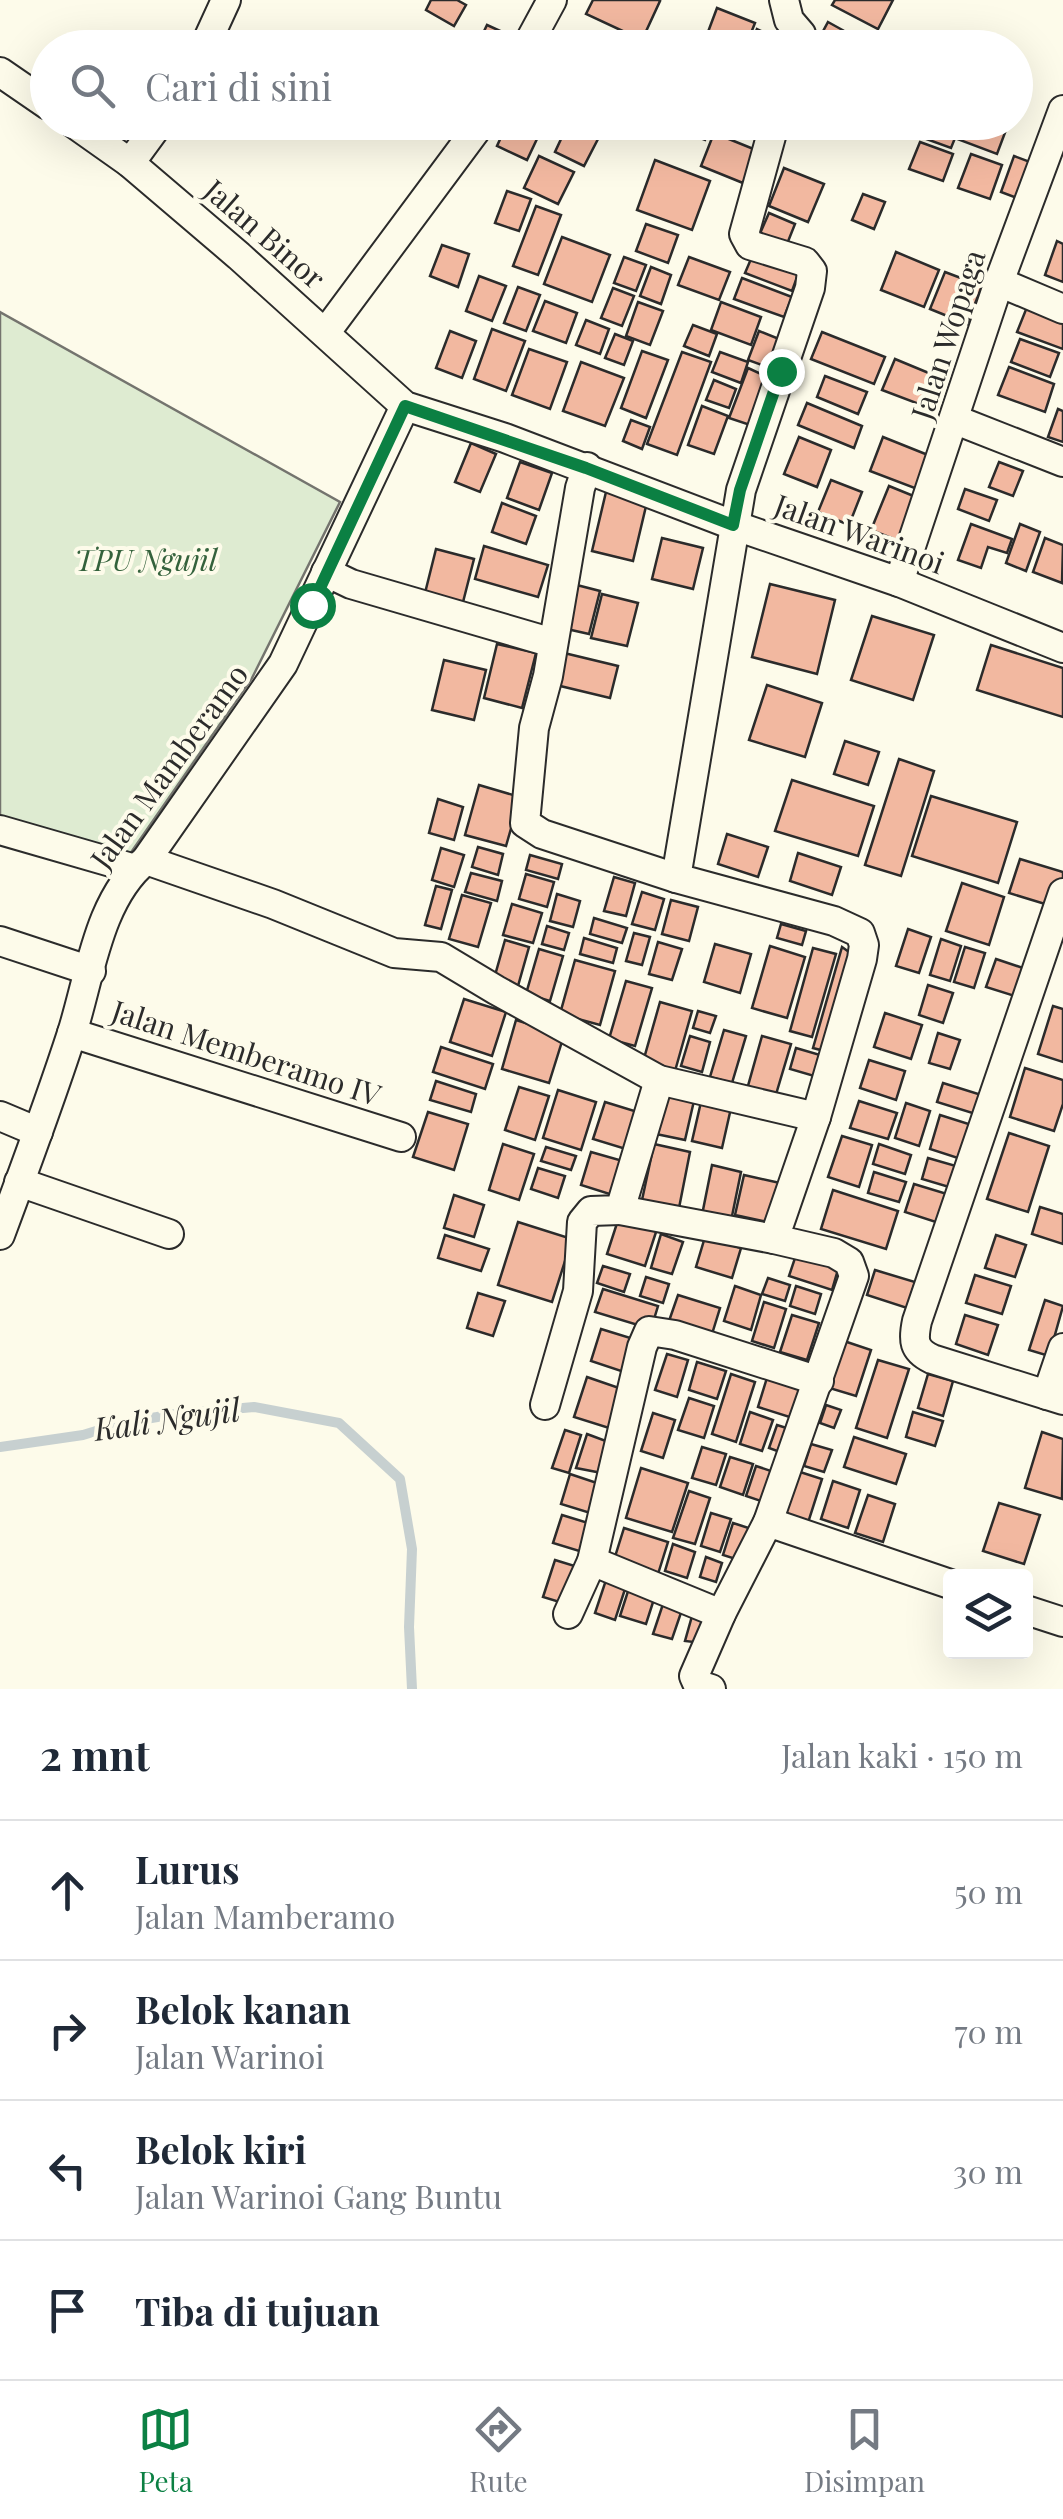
<!DOCTYPE html>
<html lang="id">
<head>
<meta charset="utf-8">
<style>
	body { margin:0; font-family:"Playfair Display",serif; background:#f2f2f3; color:#1f2937 }
	.controls { position:absolute; right:30px; bottom:30px; display:grid; overflow:hidden; border-radius:10px; box-shadow:0 10px 40px #0002 }
	.controls button { width:90px; height:90px; display:grid; place-items:center; padding:0; border:0; border-bottom:2px solid #e0e1e3; background:#fff; color:#1f2937; font:50px sans-serif }
	.stop { position:absolute; width:30px; height:30px; margin:-22px; border:8px solid #0b8043; border-radius:50%; background:#fff }
	.stop.end { background:#0b8043; border-color:#fff; box-shadow:0 2px 10px #0008 }
	.list { margin:0; padding:0; list-style:none }
	h2 { display:flex; justify-content:space-between; align-items:center; height:130px; margin:0; padding:0 40px; font-size:42px }
	h2 small { font-size:32px; font-weight:400; color:#747a83 }
	.list li { display:grid; grid-template-columns:65px 1fr auto; gap:30px; align-items:center; box-sizing:border-box; height:140px; padding:0 40px; border-top:2px solid #e0e1e3 }
	.list b { display:block; font-size:38px; white-space:nowrap }
	.list p { margin:0; font-size:32px; white-space:nowrap; color:#747a83 }
	.list em { font-size:32px; font-style:normal; color:#747a83 }
	.icon { flex:none; width:55px; height:55px; fill:none; stroke:currentColor; stroke-width:2; stroke-linecap:round; stroke-linejoin:round }
	.map { position:relative; flex:none; width:1063px; height:1689px; overflow:hidden }
	.search { position:absolute; background:#fff; box-shadow:0 10px 40px #0002; left:30px; right:30px; top:30px; height:110px; display:flex; align-items:center; gap:25px; box-sizing:border-box; padding:0 35px; border-radius:55px; color:#747a83; font-size:38px }
	.sheet { height:690px; background:#fff }
	nav { display:flex; justify-content:space-around; align-items:center; box-sizing:border-box; height:140px; border-top:2px solid #e0e1e3; background:#fff; font-size:28px; color:#747a83 }
	nav a { display:grid; justify-items:center; gap:5px }
	nav .on { color:#0b8043 }
	.map>svg:first-child { display:block }
	.green { fill:#deebd1; stroke:#74746e; stroke-width:2.5 }
	.lines { fill:none; stroke-linecap:round; stroke-linejoin:round }
	.stream { stroke:#c7d0d0; stroke-width:10 }
	.building { fill:#f2b8a0; stroke:#2b2b2b; stroke-width:2.5 }
	.minor-casing { stroke:#2b2b2b; stroke-width:32 }
	.minor { stroke:#fdfbea; stroke-width:28 }
	.route { stroke:#0b8043; stroke-width:12 }
	.labels { text-anchor:middle; stroke-width:8; stroke-linejoin:round; paint-order:stroke }
	.street-label { font-size:30px; fill:#2b2b2b; stroke:#fdfbea }
	.park-label { font-size:30px; font-style:italic; fill:#34623c; stroke:#fdfbea }
	.water-label { font-size:32px; font-style:italic; fill:#2b2b2b; stroke:#fdfbea }
</style>
</head>
<body>
<div class="map">
<svg width="1063" height="1689" viewBox="0 0 1063 1689">
	<rect width="100%" height="100%" fill="#fdfbea"/>
	<polygon class="green" points="0,312 340,502 252,678 130,854 0,819"/>
	<g class="lines">
		<polyline class="stream" points="0,1447 83,1435 122,1423 175,1414 254,1407 339,1423 400,1479 412,1549 409,1627 412,1689"/>
	</g>
	<g class="building">
		<polygon points="431,0 457,0 466,5 454,26 426,10"/>
		<polygon points="593,0 658,0 660,1 642,40 586,14"/>
		<polygon points="835,0 893,0 878,29 832,5"/>
		<polygon points="717,8 755,23 745,48 702,48"/>
		<polygon points="828,22 875,48 814,48"/>
		<polygon points="487,25 516,38 512,48 476,48"/>
		<polygon points="757,29 796,48 748,48"/>
		<polygon points="436,35 464,46 464,48 431,48"/>
		<polygon points="433,122 475,122 466,140"/>
		<polygon points="508,122 545,122 527,160 497,146"/>
		<polygon points="569,122 599,137 584,166 555,152"/>
		<polygon points="674,122 712,122 705,140 672,127"/>
		<polygon points="822,122 857,122 853,134"/>
		<polygon points="912,122 1009,122 997,154 955,138 951,148 918,136 922,126"/>
		<polygon points="714,133 756,150 743,183 701,166"/>
		<polygon points="920,142 953,154 943,181 909,169"/>
		<polygon points="971,154 1002,165 990,199 958,188"/>
		<polygon points="539,156 574,172 558,204 524,188"/>
		<polygon points="1014,156 1038,165 1025,201 1001,192"/>
		<polygon points="655,160 710,181 692,230 637,210"/>
		<polygon points="784,168 824,184 808,222 769,206"/>
		<polygon points="507,191 531,199 519,231 495,223"/>
		<polygon points="863,194 885,202 874,229 852,220"/>
		<polygon points="536,206 561,215 538,275 513,266"/>
		<polygon points="769,213 795,224 785,249 758,238"/>
		<polygon points="646,224 678,235 668,263 636,251"/>
		<polygon points="562,237 610,255 592,302 544,284"/>
		<polygon points="1057,241 1063,244 1063,282 1045,275"/>
		<polygon points="442,245 469,254 458,287 430,276"/>
		<polygon points="754,252 800,269 792,291 745,273"/>
		<polygon points="896,252 939,270 924,307 881,290"/>
		<polygon points="624,257 646,265 636,291 614,283"/>
		<polygon points="689,257 730,272 719,300 678,285"/>
		<polygon points="651,267 671,275 661,304 640,296"/>
		<polygon points="945,272 982,286 967,324 930,309"/>
		<polygon points="479,276 506,286 492,321 466,311"/>
		<polygon points="742,278 792,297 784,317 734,299"/>
		<polygon points="518,287 540,295 526,331 504,323"/>
		<polygon points="613,288 634,296 622,326 601,318"/>
		<polygon points="545,301 577,313 566,343 533,331"/>
		<polygon points="638,302 663,311 650,345 626,336"/>
		<polygon points="721,302 761,317 751,345 711,330"/>
		<polygon points="1027,307 1063,320 1063,349 1017,332"/>
		<polygon points="586,320 609,329 600,354 576,345"/>
		<polygon points="693,325 717,334 709,356 684,346"/>
		<polygon points="492,329 525,341 506,391 474,379"/>
		<polygon points="450,331 476,341 462,378 436,368"/>
		<polygon points="759,331 784,341 773,369 748,360"/>
		<polygon points="822,332 885,357 874,384 811,359"/>
		<polygon points="615,334 633,341 624,365 605,358"/>
		<polygon points="1020,339 1059,353 1050,377 1011,362"/>
		<polygon points="529,349 567,362 550,409 512,395"/>
		<polygon points="642,351 668,360 646,418 621,408"/>
		<polygon points="682,352 711,362 677,455 647,444"/>
		<polygon points="720,352 748,362 741,383 712,372"/>
		<polygon points="895,359 936,376 924,406 882,390"/>
		<polygon points="581,362 624,378 605,426 563,411"/>
		<polygon points="1009,367 1054,384 1045,412 998,395"/>
		<polygon points="748,368 770,378 753,426 729,418"/>
		<polygon points="825,376 867,392 858,414 817,397"/>
		<polygon points="714,380 736,389 729,408 706,400"/>
		<polygon points="807,403 862,426 854,448 798,425"/>
		<polygon points="702,406 728,416 714,454 688,445"/>
		<polygon points="1058,409 1063,411 1063,442 1048,437"/>
		<polygon points="631,420 650,427 642,449 623,441"/>
		<polygon points="799,437 831,450 817,487 784,474"/>
		<polygon points="883,437 938,459 925,492 870,471"/>
		<polygon points="471,443 496,454 480,492 455,482"/>
		<polygon points="520,462 552,473 539,510 507,498"/>
		<polygon points="999,462 1023,471 1013,496 989,487"/>
		<polygon points="831,480 862,492 849,525 818,512"/>
		<polygon points="889,486 921,499 904,543 871,530"/>
		<polygon points="965,489 997,500 989,521 958,509"/>
		<polygon points="606,492 647,502 633,561 592,551"/>
		<polygon points="502,503 536,516 526,544 492,532"/>
		<polygon points="971,524 1012,539 1007,553 988,547 981,568 958,560"/>
		<polygon points="1020,524 1040,532 1026,571 1006,563"/>
		<polygon points="662,538 703,548 693,589 652,579"/>
		<polygon points="1045,538 1063,545 1062,583 1033,572"/>
		<polygon points="484,546 548,565 538,597 475,579"/>
		<polygon points="436,549 474,559 462,606 424,597"/>
		<polygon points="569,583 600,591 589,634 558,627"/>
		<polygon points="770,584 835,600 817,674 752,657"/>
		<polygon points="602,594 638,603 627,646 591,638"/>
		<polygon points="872,616 934,635 913,700 851,680"/>
		<polygon points="497,644 536,653 522,708 484,698"/>
		<polygon points="991,645 1063,668 1063,717 977,690"/>
		<polygon points="560,652 618,666 610,698 552,684"/>
		<polygon points="444,660 486,670 474,720 432,710"/>
		<polygon points="767,685 822,703 805,757 749,740"/>
		<polygon points="845,741 879,752 868,785 834,774"/>
		<polygon points="899,759 934,771 901,876 865,865"/>
		<polygon points="792,780 874,806 858,856 775,831"/>
		<polygon points="479,785 520,797 506,846 465,835"/>
		<polygon points="931,796 1017,822 998,883 912,856"/>
		<polygon points="438,799 463,807 454,840 429,833"/>
		<polygon points="727,834 768,847 758,877 718,864"/>
		<polygon points="478,847 503,854 498,875 472,867"/>
		<polygon points="441,848 464,855 454,887 432,880"/>
		<polygon points="798,853 841,867 832,895 790,881"/>
		<polygon points="530,855 562,864 558,879 526,870"/>
		<polygon points="1020,859 1063,872 1063,891 1058,908 1009,893"/>
		<polygon points="471,873 502,881 497,901 465,892"/>
		<polygon points="526,874 554,882 547,907 519,899"/>
		<polygon points="614,877 635,883 626,916 604,911"/>
		<polygon points="962,883 1004,897 989,945 946,931"/>
		<polygon points="436,886 452,890 441,929 425,925"/>
		<polygon points="642,892 664,899 655,930 632,924"/>
		<polygon points="557,894 580,901 573,927 550,921"/>
		<polygon points="462,895 491,903 478,947 449,939"/>
		<polygon points="671,900 698,907 689,941 662,934"/>
		<polygon points="512,904 542,913 533,943 503,935"/>
		<polygon points="594,918 627,928 622,943 590,934"/>
		<polygon points="781,924 806,931 802,945 777,938"/>
		<polygon points="547,926 569,933 564,950 542,944"/>
		<polygon points="908,929 931,937 919,973 896,966"/>
		<polygon points="634,933 650,937 642,965 626,961"/>
		<polygon points="584,938 617,948 613,963 580,954"/>
		<polygon points="941,939 961,946 950,981 930,975"/>
		<polygon points="505,940 529,947 516,993 492,986"/>
		<polygon points="658,942 682,949 672,980 649,974"/>
		<polygon points="715,944 751,954 740,993 704,982"/>
		<polygon points="770,946 805,957 787,1018 752,1008"/>
		<polygon points="842,947 856,957 832,1053 813,1048"/>
		<polygon points="965,947 985,953 974,988 954,982"/>
		<polygon points="813,948 836,954 812,1037 790,1031"/>
		<polygon points="539,949 563,956 550,1001 526,994"/>
		<polygon points="996,959 1029,970 1021,998 986,987"/>
		<polygon points="575,960 615,971 600,1025 560,1014"/>
		<polygon points="626,981 652,988 635,1046 609,1039"/>
		<polygon points="928,985 953,993 943,1023 919,1015"/>
		<polygon points="464,999 506,1012 492,1056 450,1042"/>
		<polygon points="660,1002 692,1011 675,1071 643,1062"/>
		<polygon points="1053,1006 1063,1009 1063,1062 1038,1054"/>
		<polygon points="698,1011 716,1016 710,1033 693,1028"/>
		<polygon points="885,1013 922,1025 911,1059 874,1047"/>
		<polygon points="516,1020 564,1035 549,1083 502,1069"/>
		<polygon points="724,1030 746,1036 732,1083 710,1077"/>
		<polygon points="938,1033 960,1040 950,1069 929,1063"/>
		<polygon points="690,1036 710,1042 702,1072 681,1066"/>
		<polygon points="762,1036 791,1044 774,1101 746,1093"/>
		<polygon points="441,1047 493,1064 485,1089 433,1072"/>
		<polygon points="796,1048 827,1057 821,1078 790,1069"/>
		<polygon points="869,1060 905,1071 896,1100 860,1088"/>
		<polygon points="1025,1068 1063,1080 1063,1104 1054,1131 1010,1117"/>
		<polygon points="436,1081 476,1094 471,1112 430,1100"/>
		<polygon points="943,1083 988,1097 982,1116 937,1102"/>
		<polygon points="667,1086 696,1092 685,1140 656,1134"/>
		<polygon points="519,1087 549,1096 535,1140 505,1130"/>
		<polygon points="558,1090 596,1102 581,1150 543,1138"/>
		<polygon points="859,1101 897,1113 888,1139 850,1128"/>
		<polygon points="605,1102 641,1113 629,1150 593,1139"/>
		<polygon points="701,1102 731,1108 722,1148 692,1141"/>
		<polygon points="906,1103 930,1111 919,1146 895,1138"/>
		<polygon points="428,1112 468,1124 454,1170 413,1157"/>
		<polygon points="940,1115 975,1126 964,1160 930,1149"/>
		<polygon points="1009,1133 1049,1146 1028,1212 987,1199"/>
		<polygon points="842,1136 872,1145 859,1187 828,1177"/>
		<polygon points="503,1144 534,1154 519,1200 489,1190"/>
		<polygon points="654,1144 690,1152 679,1208 642,1200"/>
		<polygon points="879,1144 911,1155 905,1174 873,1164"/>
		<polygon points="546,1147 576,1156 571,1170 541,1161"/>
		<polygon points="591,1152 630,1163 619,1197 581,1185"/>
		<polygon points="928,1158 956,1166 949,1187 922,1179"/>
		<polygon points="712,1165 741,1172 731,1221 702,1215"/>
		<polygon points="538,1168 565,1176 558,1198 531,1189"/>
		<polygon points="874,1172 906,1182 899,1202 868,1193"/>
		<polygon points="744,1175 780,1183 772,1223 735,1215"/>
		<polygon points="914,1184 957,1197 948,1226 905,1212"/>
		<polygon points="833,1190 898,1211 886,1249 821,1229"/>
		<polygon points="454,1195 484,1205 474,1237 444,1228"/>
		<polygon points="1040,1207 1063,1214 1063,1244 1032,1234"/>
		<polygon points="619,1217 657,1229 645,1266 607,1254"/>
		<polygon points="518,1222 572,1239 552,1302 498,1285"/>
		<polygon points="661,1234 683,1242 672,1274 651,1268"/>
		<polygon points="445,1235 489,1249 481,1271 438,1258"/>
		<polygon points="996,1235 1026,1245 1015,1277 985,1268"/>
		<polygon points="705,1237 741,1248 732,1278 696,1267"/>
		<polygon points="797,1252 839,1266 832,1290 789,1276"/>
		<polygon points="603,1266 630,1274 624,1292 597,1283"/>
		<polygon points="875,1270 915,1282 907,1308 867,1295"/>
		<polygon points="975,1275 1011,1286 1002,1314 966,1303"/>
		<polygon points="646,1277 669,1284 663,1303 640,1296"/>
		<polygon points="768,1278 790,1285 785,1301 762,1294"/>
		<polygon points="735,1286 761,1295 751,1330 724,1321"/>
		<polygon points="796,1286 821,1294 815,1314 790,1306"/>
		<polygon points="603,1289 658,1306 651,1329 595,1312"/>
		<polygon points="478,1293 505,1301 493,1336 467,1328"/>
		<polygon points="678,1295 720,1308 712,1334 669,1321"/>
		<polygon points="1045,1300 1063,1306 1049,1356 1029,1350"/>
		<polygon points="764,1302 786,1309 774,1348 752,1341"/>
		<polygon points="792,1315 819,1323 807,1360 780,1352"/>
		<polygon points="965,1315 998,1325 988,1355 956,1344"/>
		<polygon points="601,1329 637,1340 627,1373 591,1361"/>
		<polygon points="841,1340 871,1350 856,1396 826,1387"/>
		<polygon points="667,1354 688,1360 677,1397 655,1390"/>
		<polygon points="878,1360 909,1369 887,1438 856,1428"/>
		<polygon points="697,1362 726,1371 717,1399 689,1390"/>
		<polygon points="770,1368 811,1381 799,1420 758,1407"/>
		<polygon points="731,1374 755,1382 736,1442 712,1434"/>
		<polygon points="928,1374 953,1381 943,1416 918,1408"/>
		<polygon points="587,1377 622,1389 609,1428 574,1417"/>
		<polygon points="689,1398 714,1406 704,1438 678,1430"/>
		<polygon points="826,1405 841,1410 834,1428 820,1423"/>
		<polygon points="750,1412 773,1420 762,1451 740,1444"/>
		<polygon points="913,1412 943,1421 935,1446 906,1437"/>
		<polygon points="653,1413 675,1420 663,1458 641,1451"/>
		<polygon points="777,1425 796,1431 788,1455 769,1448"/>
		<polygon points="565,1430 581,1435 569,1473 552,1468"/>
		<polygon points="1042,1432 1063,1439 1062,1499 1025,1488"/>
		<polygon points="587,1434 614,1444 607,1474 576,1468"/>
		<polygon points="854,1437 906,1454 896,1484 844,1467"/>
		<polygon points="811,1444 832,1450 824,1472 804,1466"/>
		<polygon points="702,1447 726,1454 716,1485 692,1478"/>
		<polygon points="730,1457 753,1464 743,1495 720,1487"/>
		<polygon points="756,1466 777,1473 767,1503 746,1496"/>
		<polygon points="641,1468 688,1483 672,1532 626,1518"/>
		<polygon points="797,1471 822,1479 806,1529 782,1521"/>
		<polygon points="570,1474 609,1487 600,1516 561,1504"/>
		<polygon points="833,1481 860,1490 848,1528 821,1519"/>
		<polygon points="689,1491 710,1498 695,1544 673,1538"/>
		<polygon points="868,1495 895,1504 883,1542 855,1533"/>
		<polygon points="999,1503 1040,1515 1024,1564 983,1551"/>
		<polygon points="711,1513 731,1519 720,1552 701,1546"/>
		<polygon points="562,1515 598,1526 589,1554 553,1543"/>
		<polygon points="733,1523 755,1530 745,1562 723,1555"/>
		<polygon points="624,1528 668,1542 658,1574 614,1560"/>
		<polygon points="673,1544 695,1552 687,1578 665,1571"/>
		<polygon points="706,1557 722,1563 716,1582 700,1577"/>
		<polygon points="555,1560 578,1567 566,1604 543,1597"/>
		<polygon points="606,1580 626,1586 615,1620 595,1613"/>
		<polygon points="629,1588 655,1596 646,1624 620,1616"/>
		<polygon points="666,1595 685,1601 672,1639 653,1634"/>
		<polygon points="694,1609 715,1615 702,1643 685,1641"/>
	</g>
	<g class="lines">
		<defs>
			<g id="minor">
				<polyline points="784,0 789,20 801,34 801,48"/>
				<polyline points="204,48 226,0"/>
				<polyline points="526,48 552,0"/>
				<polyline points="0,72 48,105"/>
				<polyline points="72,122 130,163 239,256 405,406 505,438 733,525 899,582 1063,648"/>
				<polyline points="130,163 160,122"/>
				<polyline points="999,282 1063,309"/>
				<polyline points="326,332 482,122"/>
				<polyline points="956,420 1063,462"/>
				<polyline points="587,467 580,488 548,676 534,728 525,823 542,834 676,878"/>
				<polyline points="326,572 351,584 553,643"/>
				<polyline points="899,582 999,282 1063,110"/>
				<polyline points="0,830 135,869"/>
				<polyline points="146,860 273,904 394,953 441,957 496,990 659,1080 816,1117"/>
				<path d="M1063,893L917,1321C913,1340 913,1350 932,1359L1063,1400"/>
				<polyline points="0,941 91,971"/>
				<polyline points="72,1033 401,1137"/>
				<polyline points="0,1116 38,1132"/>
				<polyline points="19,1182 169,1234"/>
				<polyline points="620,1210 774,1239"/>
				<path d="M0,1235C25,1168 50,1101 72,1033C90,977 98,899 146,860L283,664L405,406"/>
				<polyline points="1047,1395 1063,1348"/>
				<polyline points="545,1405 578,1291 582,1222 591,1211 620,1210 659,1080"/>
				<polyline points="768,1522 950,1584"/>
				<polyline points="592,1561 721,1614"/>
				<polyline points="1026,1610 1063,1622"/>
				<polyline points="568,1614 592,1561 642,1347 649,1331 675,1335 819,1381"/>
				<polyline points="711,1689 698,1685 694,1676 721,1614 768,1522 854,1276 849,1262 834,1253 774,1239 816,1117 862,959 864,945 860,933 834,921 676,878 741,490 810,288 812,271 805,262 750,245 744,234 775,122"/>
			</g>
		</defs>
		<use href="#minor" class="minor-casing"/>
		<use href="#minor" class="minor"/>
	</g>
	<g class="lines">
		<polyline class="route" points="312,605 405,406 586,468 733,525 740,490 781,371"/>
	</g>
	<g class="labels">
		<g class="street-label">
			<text transform="translate(264 235) rotate(41)" y="10">Jalan Binor</text>
			<text transform="translate(949 335) rotate(-72)" y="10">Jalan Wopaga</text>
			<text transform="translate(859 535) rotate(20)" y="10">Jalan Warinoi</text>
			<text transform="translate(170 767) rotate(-54)" y="10">Jalan Mamberamo</text>
			<text transform="translate(246 1054) rotate(18)" y="10">Jalan Memberamo IV</text>
		</g>
		<g class="park-label">
			<text x="146" y="571">TPU Ngujil</text>
		</g>
		<g class="water-label">
			<text transform="translate(167 1420) rotate(-8)" y="11">Kali Ngujil</text>
		</g>
	</g>
</svg>
<div class="controls">
<button><svg class="icon" aria-label="layers" viewBox="0 0 24 24"><path d="M12 4l9 5-9 5-9-5zM3 14l9 5 9-5"/></svg></button>
</div>
<div class="stop" style="left:312px;top:605px"></div>
<div class="stop end" style="left:781px;top:371px"></div>
<div class="search"><svg class="icon" aria-label="search" viewBox="0 0 24 24"><circle cx="10" cy="10" r="6"/><path d="M15 15l6 6"/></svg>Cari di sini</div>
</div>
<section class="sheet">
<h2>2 mnt<small>Jalan kaki · 150 m</small></h2>
<ul class="list">
<li><svg class="icon" aria-label="ahead" viewBox="0 0 24 24"><path d="M12 20V5M6 11l6-6 6 6"/></svg><div><b>Lurus</b><p>Jalan Mamberamo</p></div><em>50 m</em></li>
<li><svg class="icon" aria-label="right" viewBox="0 0 24 24"><path d="M7 20v-9h11M14 6l5 5-5 5"/></svg><div><b>Belok kanan</b><p>Jalan Warinoi</p></div><em>70 m</em></li>
<li><svg class="icon" aria-label="left" viewBox="0 0 24 24"><path d="M17 20v-9H6M10 6l-5 5 5 5"/></svg><div><b>Belok kiri</b><p>Jalan Warinoi Gang Buntu</p></div><em>30 m</em></li>
<li><svg class="icon" aria-label="arrive" viewBox="0 0 24 24"><path d="M6 21V4h12l-3 4 3 4H6"/></svg><div><b>Tiba di tujuan</b></div></li>
</ul>
</section>
<nav>
<a class="on"><svg class="icon" aria-label="map" viewBox="0 0 24 24"><path d="M3 6l6-2 6 2 6-2v14l-6 2-6-2-6 2zM9 4v14M15 6v14"/></svg>Peta</a>
<a><svg class="icon" aria-label="directions" viewBox="0 0 24 24"><path d="M12 3l9 9-9 9-9-9zM9 14v-3h6M13 9l2 2-2 2"/></svg>Rute</a>
<a><svg class="icon" aria-label="saved" viewBox="0 0 24 24"><path d="M7 4h10v16l-5-4-5 4z"/></svg>Disimpan</a>
</nav>
</body>
</html>
